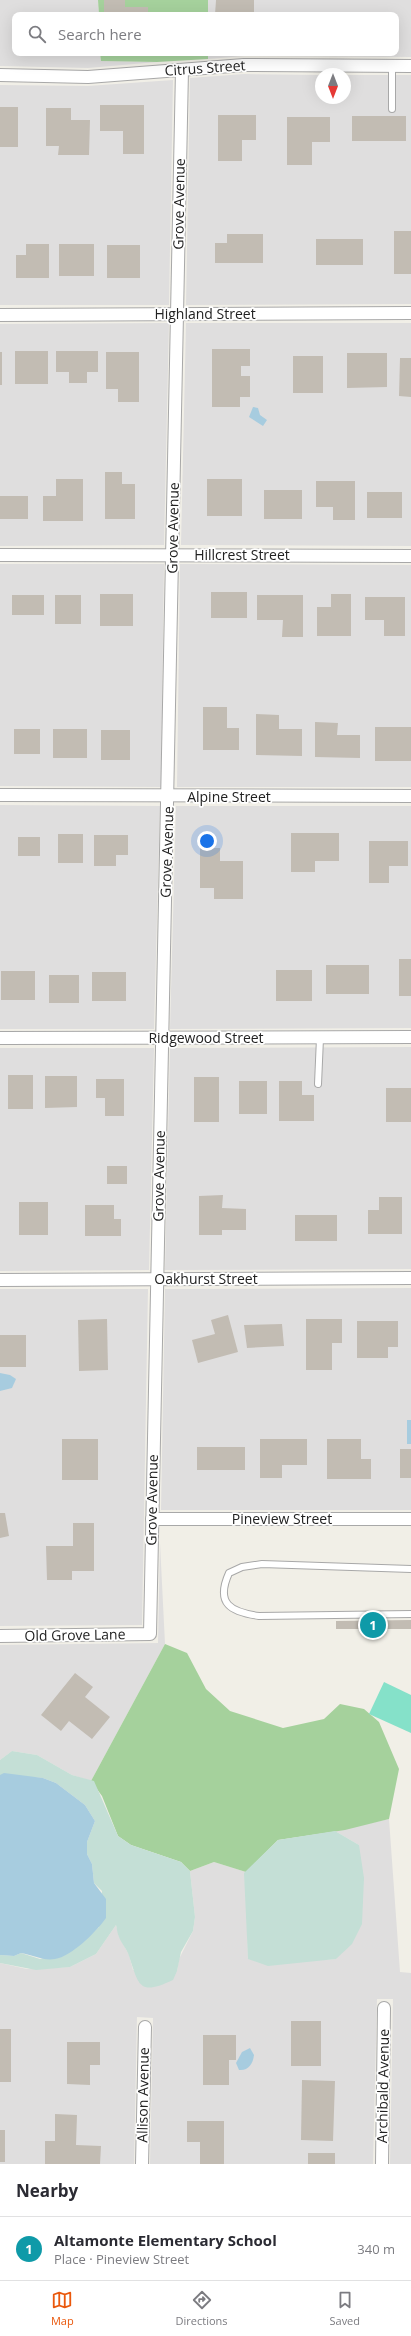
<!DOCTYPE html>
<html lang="en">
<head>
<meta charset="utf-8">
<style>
	body { margin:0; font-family:"Open Sans",sans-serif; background:#f7f7f7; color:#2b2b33 }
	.compass { position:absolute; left:315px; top:68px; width:36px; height:36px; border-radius:50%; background:#fff; box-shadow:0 4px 16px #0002; rotate:180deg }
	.you { position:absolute; left:207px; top:841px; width:14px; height:14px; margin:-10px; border:3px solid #fff; border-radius:50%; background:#1a73e8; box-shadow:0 0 0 6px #1a73e833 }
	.badge { display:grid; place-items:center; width:26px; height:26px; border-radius:50%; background:#ea580c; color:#fff; font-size:13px; font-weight:700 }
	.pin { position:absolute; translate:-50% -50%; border:2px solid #fff; box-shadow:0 1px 4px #0006 }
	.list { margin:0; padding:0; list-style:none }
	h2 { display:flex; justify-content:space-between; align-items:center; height:52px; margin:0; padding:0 16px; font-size:17px }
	h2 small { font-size:13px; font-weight:400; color:#7c7c81 }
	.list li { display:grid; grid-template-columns:26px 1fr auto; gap:12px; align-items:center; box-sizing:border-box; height:64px; padding:0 16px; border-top:1px solid #e1e1e2 }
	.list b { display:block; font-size:15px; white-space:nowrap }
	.list p { margin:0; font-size:13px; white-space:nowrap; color:#7c7c81 }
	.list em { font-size:13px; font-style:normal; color:#7c7c81 }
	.icon { flex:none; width:22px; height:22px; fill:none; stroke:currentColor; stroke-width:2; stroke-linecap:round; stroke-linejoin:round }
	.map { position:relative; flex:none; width:411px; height:2164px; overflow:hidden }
	.search { position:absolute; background:#fff; box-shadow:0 4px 16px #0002; left:12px; right:12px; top:12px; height:44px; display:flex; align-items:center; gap:10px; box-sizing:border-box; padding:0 14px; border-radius:8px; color:#7c7c81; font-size:15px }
	.sheet { height:116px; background:#fff }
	nav { display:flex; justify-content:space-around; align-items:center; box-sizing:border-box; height:56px; border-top:1px solid #e1e1e2; background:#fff; font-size:11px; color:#7c7c81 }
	nav a { display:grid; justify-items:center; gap:2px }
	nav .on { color:#ea580c }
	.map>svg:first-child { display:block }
	.residential { fill:#dfdede }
	.forest { fill:#a5d19c }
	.wetland { fill:#c4dfd6 }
	.pitch { fill:#85e1c9 }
	.water { fill:#a7ccdf }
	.building { fill:#c2bcb3 }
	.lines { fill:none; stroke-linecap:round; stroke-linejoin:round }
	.service-casing { stroke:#a8a8a8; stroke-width:8 }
	.minor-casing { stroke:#a8a8a8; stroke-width:14 }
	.service { stroke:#fff; stroke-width:6 }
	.minor { stroke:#fff; stroke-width:12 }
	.labels { text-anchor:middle; stroke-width:3.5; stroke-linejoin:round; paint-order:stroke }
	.street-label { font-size:14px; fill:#212121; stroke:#fff }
</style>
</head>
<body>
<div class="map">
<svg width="411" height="2164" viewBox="0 0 411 2164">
	<rect width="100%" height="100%" fill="#f1efe7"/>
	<g class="residential">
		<polygon points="0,0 98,0 99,15 15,15 15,53 100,53 101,61 157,62 88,68 0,66"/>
		<polygon points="208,0 411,0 411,57 244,56 208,59 208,53 396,53 396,15 208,15"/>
		<polygon points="244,74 321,75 321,98 345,98 345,75 411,75 411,304 186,305 190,78"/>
		<polygon points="173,80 169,305 0,305 0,85 88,86"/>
		<polygon points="169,323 164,545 0,546 0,324"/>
		<polygon points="186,323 411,323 411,546 181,545"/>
		<polygon points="0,564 164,564 161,787 0,786"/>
		<polygon points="180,564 411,565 411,787 177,787"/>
		<polygon points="0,805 160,806 154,1029 0,1029"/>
		<polygon points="176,806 411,806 411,1028 170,1029"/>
		<polygon points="411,1047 411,1269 165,1270 170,1048"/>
		<polygon points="0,1048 154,1048 149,1270 0,1271"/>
		<polygon points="411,1288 411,1510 161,1510 165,1289"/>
		<polygon points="0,1289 148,1289 142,1625 0,1626"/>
		<polygon points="160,1543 165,1644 91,1781 72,1775 37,1755 12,1751 0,1760 0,1645 158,1643"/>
		<polygon points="389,1819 400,1972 411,1973 411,2164 390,2164 393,1999 377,1999 373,2164 150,2164 153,2018 137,2017 134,2164 0,2164 0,1963 27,1969 70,1967 96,1954 116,1925 119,1936 129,1955 133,1970 177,1971 179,1959 193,1931 195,1917 190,1871 214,1862 246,1872 248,1959 303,1961 336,1959 359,1845 335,1831"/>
	</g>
	<g class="forest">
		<polygon points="98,0 208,0 208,15 99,15"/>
		<polygon points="100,53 208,53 208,59 157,62 101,61"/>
		<polygon points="165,1644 187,1653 206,1689 230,1711 283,1728 324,1719 340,1704 364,1709 379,1722 399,1769 389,1819 345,1830 278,1840 246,1872 214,1862 190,1871 181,1862 131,1845 118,1836 102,1796 91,1781"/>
	</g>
	<g class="wetland">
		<path d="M12,1751L37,1755L72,1775L94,1781L118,1836L131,1845L181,1862L190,1871L195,1917L193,1931L181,1952L177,1971L173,1980C139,1996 139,1986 129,1956C127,1949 121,1943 119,1937C117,1933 117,1928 116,1925L96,1954L70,1967L36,1970L0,1963V1955L14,1956L21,1953L40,1959L65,1955L99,1927L102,1891L94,1883L92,1864L87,1854V1842L95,1821L85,1805L56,1783L43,1778L0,1775V1760Z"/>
		<polygon points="335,1831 359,1845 364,1878 362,1924 352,1944 336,1959 268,1966 248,1959 244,1873 278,1840"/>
	</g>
	<polygon class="pitch" points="384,1682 411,1695 411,1733 369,1714"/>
	<g class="water">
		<polygon points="253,407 258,408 260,415 267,420 263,426 249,417"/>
		<polygon points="0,1373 10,1375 16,1379 12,1388 0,1391"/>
		<rect x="407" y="1420" width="4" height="24"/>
		<path d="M4,1773L43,1778L56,1783L85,1805L95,1821L87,1842V1854L92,1864L94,1883L106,1899V1918C97,1931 71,1957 55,1959C43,1961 33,1955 21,1953L14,1956L0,1955V1775Z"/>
		<path d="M250,2048L254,2055C253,2064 248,2071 239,2070L236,2063L242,2052Z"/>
	</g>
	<g class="building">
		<polygon points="104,0 125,0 125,7 148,7 148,15 104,15"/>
		<polygon points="216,0 254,0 254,15 215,15"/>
		<polygon points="100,105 144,105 144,154 123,154 123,131 100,131"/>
		<rect x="0" y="107" width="18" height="40"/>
		<polygon points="46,108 71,108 71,120 90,120 89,155 58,155 59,146 46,146"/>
		<polygon points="218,115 256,115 256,140 242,140 242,161 218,161"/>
		<rect x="352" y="116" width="54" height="25"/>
		<polygon points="287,117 330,117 330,142 312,142 312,165 287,165"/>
		<rect x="394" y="231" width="17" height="43"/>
		<polygon points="227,234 263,234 263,263 215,263 215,243 227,243"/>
		<rect x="316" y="239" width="47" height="26"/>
		<polygon points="26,244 49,244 49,278 16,278 16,255 26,255"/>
		<rect x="59" y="244" width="35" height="32"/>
		<rect x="107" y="245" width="33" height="33"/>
		<polygon points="212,349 250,349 250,366 241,366 241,376 250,376 250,397 240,397 240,407 212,407"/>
		<rect x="15" y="351" width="33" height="33"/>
		<polygon points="56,351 98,351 98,372 87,372 87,383 69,383 69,372 56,372"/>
		<rect x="0" y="352" width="2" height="33"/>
		<polygon points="106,352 139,352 139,402 118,402 118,389 106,389"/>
		<polygon points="347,353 387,353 387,387 347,388"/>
		<rect x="293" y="356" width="30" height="37"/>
		<polygon points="400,358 411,358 411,397 399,396"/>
		<polygon points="105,472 122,472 122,484 135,484 135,519 105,519"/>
		<polygon points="56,479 83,479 83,521 43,521 43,496 56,496"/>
		<rect x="207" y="479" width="35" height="37"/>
		<polygon points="316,481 355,481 355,520 333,520 333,507 316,507"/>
		<rect x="264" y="490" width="38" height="29"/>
		<rect x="367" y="492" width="35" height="26"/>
		<rect x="0" y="496" width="28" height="23"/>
		<rect x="211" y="592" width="36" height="26"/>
		<rect x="100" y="594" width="33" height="32"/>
		<polygon points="331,594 351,594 351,636 317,636 317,607 331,607"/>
		<rect x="12" y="595" width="32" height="20"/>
		<rect x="55" y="595" width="26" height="29"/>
		<polygon points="257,595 303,595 303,637 282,637 283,620 257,620"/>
		<polygon points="365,597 405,597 405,636 384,636 384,620 365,620"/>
		<polygon points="203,707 227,707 227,728 239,728 239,750 203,750"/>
		<polygon points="256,714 279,715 279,729 302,729 302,756 256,755"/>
		<polygon points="315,722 338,723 337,735 360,735 360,758 315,757"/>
		<rect x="375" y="727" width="36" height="34"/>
		<rect x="14" y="729" width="26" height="25"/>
		<rect x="53" y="729" width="34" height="29"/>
		<rect x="101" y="730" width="29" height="30"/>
		<polygon points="291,833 339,833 339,861 315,861 315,872 291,872"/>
		<rect x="58" y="834" width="25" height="29"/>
		<polygon points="94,835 128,835 128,855 116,855 116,866 94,866"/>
		<rect x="18" y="837" width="22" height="19"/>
		<polygon points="369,841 408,841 408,866 389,866 389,883 369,883"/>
		<polygon points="200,848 220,848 220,861 243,861 243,899 214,899 214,888 200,888"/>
		<rect x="399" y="959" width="12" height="37"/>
		<rect x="326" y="965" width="43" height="29"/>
		<rect x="276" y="970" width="36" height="31"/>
		<rect x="1" y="971" width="34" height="29"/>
		<rect x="92" y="972" width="34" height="29"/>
		<rect x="49" y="975" width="30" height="28"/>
		<rect x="8" y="1075" width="25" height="34"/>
		<polygon points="45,1076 77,1076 77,1107 45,1108"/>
		<rect x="194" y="1077" width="25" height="45"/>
		<polygon points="96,1079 124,1079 124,1116 105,1116 105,1098 96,1098"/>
		<rect x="239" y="1081" width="28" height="33"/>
		<polygon points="279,1081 302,1081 302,1095 314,1095 314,1121 279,1121"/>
		<rect x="386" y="1088" width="25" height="34"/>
		<rect x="107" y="1166" width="20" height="18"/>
		<polygon points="223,1195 222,1208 246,1209 246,1230 222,1230 222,1235 199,1235 199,1196"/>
		<polygon points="379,1197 402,1197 402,1234 368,1234 368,1210 379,1210"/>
		<rect x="19" y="1202" width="29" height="33"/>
		<polygon points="85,1205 114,1205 114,1219 121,1219 121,1236 85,1236"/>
		<rect x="295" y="1215" width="42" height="26"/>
		<polygon points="228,1315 238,1352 198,1363 192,1340 215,1334 211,1320"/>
		<polygon points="107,1319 108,1370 79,1371 78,1320"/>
		<polygon points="306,1319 342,1319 342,1343 332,1343 332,1370 306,1370"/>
		<polygon points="357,1321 398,1321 398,1347 388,1347 388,1358 357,1358"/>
		<polygon points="282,1324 284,1346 247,1348 244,1325"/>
		<rect x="0" y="1335" width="26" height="32"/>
		<rect x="62" y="1439" width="36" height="41"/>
		<polygon points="260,1439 307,1439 307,1465 282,1465 282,1478 260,1478"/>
		<polygon points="327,1439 361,1439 361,1459 371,1459 371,1479 327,1479"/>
		<rect x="197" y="1447" width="48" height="23"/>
		<rect x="400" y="1449" width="11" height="29"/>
		<polygon points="0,1513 5,1513 9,1536 0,1538"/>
		<polygon points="73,1523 94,1523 94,1571 72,1571 72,1580 47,1580 46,1546 73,1546"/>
		<polygon points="411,1620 411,1629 336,1629 336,1621"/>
		<polygon points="75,1673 93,1687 85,1697 110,1717 92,1739 69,1721 61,1731 41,1715"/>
		<rect x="291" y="2021" width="30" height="45"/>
		<rect x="0" y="2029" width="11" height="53"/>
		<polygon points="203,2035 236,2035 236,2060 229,2060 229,2085 203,2085"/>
		<polygon points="67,2042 100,2042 100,2065 90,2065 90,2085 67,2084"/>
		<polygon points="302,2080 335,2081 333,2141 301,2140"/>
		<polygon points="55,2114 77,2115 76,2145 101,2146 100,2164 45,2164 45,2141 55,2141"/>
		<polygon points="187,2121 224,2121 224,2164 200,2164 200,2142 187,2142"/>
		<rect x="0" y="2130" width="5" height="32"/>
		<rect x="308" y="2153" width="27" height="11"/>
	</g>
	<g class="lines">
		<defs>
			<g id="service">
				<polyline points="392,66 392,109"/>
				<polyline points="318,1084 320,1038"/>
				<path d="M411,1569L262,1564L242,1567L229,1573C215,1604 231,1612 259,1616L411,1614"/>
			</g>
			<g id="minor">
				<polyline points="0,75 88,77 244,65 411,66"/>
				<polyline points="0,315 411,313"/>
				<polyline points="0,555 411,556"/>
				<polyline points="0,795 411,796"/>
				<polyline points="0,1038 411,1037"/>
				<polyline points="0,1280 411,1278"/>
				<polyline points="152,1519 411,1519"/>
				<polyline points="0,1636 150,1634 182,70"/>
				<polyline points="142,2164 145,2027"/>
				<polyline points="382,2164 384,2008"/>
			</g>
		</defs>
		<use href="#service" class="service-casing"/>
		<use href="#minor" class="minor-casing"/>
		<use href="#service" class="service"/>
		<use href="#minor" class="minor"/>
	</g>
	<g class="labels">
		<g class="street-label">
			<text transform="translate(205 68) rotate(-4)" y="5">Citrus Street</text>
			<text transform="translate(179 204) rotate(-89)" y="5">Grove Avenue</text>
			<text x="205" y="319">Highland Street</text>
			<text transform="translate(173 528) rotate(-89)" y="5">Grove Avenue</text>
			<text x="242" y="560">Hillcrest Street</text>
			<text x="229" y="802">Alpine Street</text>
			<text transform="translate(167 852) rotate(-88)" y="5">Grove Avenue</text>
			<text x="206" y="1043">Ridgewood Street</text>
			<text transform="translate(159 1176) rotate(-89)" y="5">Grove Avenue</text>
			<text x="206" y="1284">Oakhurst Street</text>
			<text transform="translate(152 1500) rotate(-89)" y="5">Grove Avenue</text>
			<text x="282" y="1524">Pineview Street</text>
			<text transform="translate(75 1635) rotate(-1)" y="5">Old Grove Lane</text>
			<text transform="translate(383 2086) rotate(-89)" y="5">Archibald Avenue</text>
			<text transform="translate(143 2095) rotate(-89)" y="5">Allison Avenue</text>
		</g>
	</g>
</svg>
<svg class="compass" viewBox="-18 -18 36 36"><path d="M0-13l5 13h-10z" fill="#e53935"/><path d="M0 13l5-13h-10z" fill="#7c7c81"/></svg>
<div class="you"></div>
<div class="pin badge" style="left:373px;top:1625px;background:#0f9aa8">1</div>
<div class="search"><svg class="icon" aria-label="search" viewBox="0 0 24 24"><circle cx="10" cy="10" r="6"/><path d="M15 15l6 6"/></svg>Search here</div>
</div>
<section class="sheet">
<h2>Nearby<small></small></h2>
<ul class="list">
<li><span class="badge" style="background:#0f9aa8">1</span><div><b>Altamonte Elementary School</b><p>Place · Pineview Street</p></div><em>340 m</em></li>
</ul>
</section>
<nav>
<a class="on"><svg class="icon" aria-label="map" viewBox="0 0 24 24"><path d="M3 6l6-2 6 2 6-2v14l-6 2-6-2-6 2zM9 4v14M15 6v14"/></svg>Map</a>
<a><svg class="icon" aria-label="directions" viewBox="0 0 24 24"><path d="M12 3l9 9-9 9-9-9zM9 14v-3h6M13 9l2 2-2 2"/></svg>Directions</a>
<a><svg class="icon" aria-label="saved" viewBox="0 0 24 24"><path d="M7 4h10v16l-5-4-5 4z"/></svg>Saved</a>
</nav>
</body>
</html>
